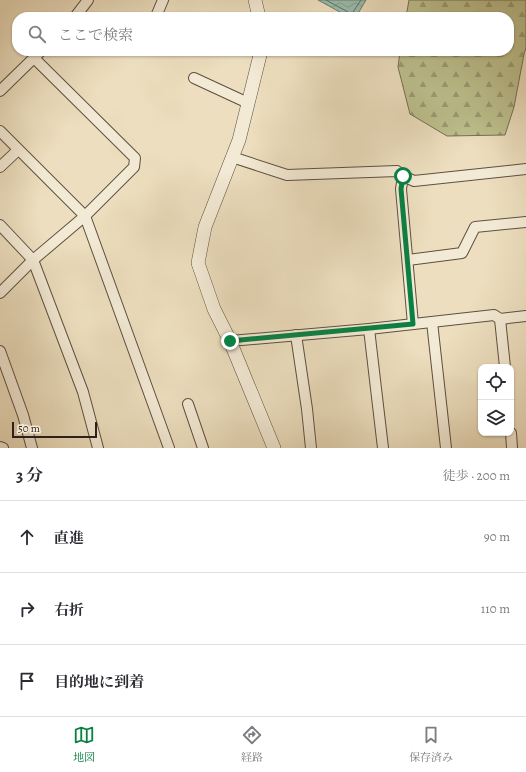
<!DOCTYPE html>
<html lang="ja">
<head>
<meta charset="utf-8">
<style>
	body { margin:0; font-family:Alegreya,"Noto Serif JP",serif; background:#f7f7f7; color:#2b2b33 }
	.controls { position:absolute; right:12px; bottom:12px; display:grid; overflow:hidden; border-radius:8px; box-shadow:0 1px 3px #0004 }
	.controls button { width:36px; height:36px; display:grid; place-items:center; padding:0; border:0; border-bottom:1px solid #e1e1e2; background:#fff; color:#2b2b33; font:20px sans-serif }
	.scale { position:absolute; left:12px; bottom:10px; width:85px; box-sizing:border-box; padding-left:4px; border:2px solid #2e2117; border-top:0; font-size:11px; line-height:14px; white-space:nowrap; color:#2e2117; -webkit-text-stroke:3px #f3ead5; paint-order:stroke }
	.stop { position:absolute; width:12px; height:12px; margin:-9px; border:3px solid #0b8043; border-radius:50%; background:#fff }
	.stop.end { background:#0b8043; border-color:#fff; box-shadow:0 1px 4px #0008 }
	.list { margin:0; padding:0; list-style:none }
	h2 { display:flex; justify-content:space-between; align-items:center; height:52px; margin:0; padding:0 16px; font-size:17px }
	h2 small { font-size:13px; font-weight:400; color:#7c7c81 }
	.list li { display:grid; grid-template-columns:26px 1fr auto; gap:12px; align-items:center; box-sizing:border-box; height:72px; padding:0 16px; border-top:1px solid #e1e1e2 }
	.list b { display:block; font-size:15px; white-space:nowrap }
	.list em { font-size:13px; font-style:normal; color:#7c7c81 }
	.icon { flex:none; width:22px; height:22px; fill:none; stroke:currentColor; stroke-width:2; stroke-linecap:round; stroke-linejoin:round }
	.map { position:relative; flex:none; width:526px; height:448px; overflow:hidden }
	.search { position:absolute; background:#fff; box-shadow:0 1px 3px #0004; left:12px; right:12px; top:12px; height:44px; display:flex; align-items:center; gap:10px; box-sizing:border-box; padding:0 14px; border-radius:16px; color:#7c7c81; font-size:15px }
	.sheet { height:268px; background:#fff }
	nav { display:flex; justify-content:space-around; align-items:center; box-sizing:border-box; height:56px; border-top:1px solid #e1e1e2; background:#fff; font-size:11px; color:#7c7c81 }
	nav a { display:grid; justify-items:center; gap:2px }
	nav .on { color:#0b8043 }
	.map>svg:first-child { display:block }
	.forest { fill:url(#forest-firs); stroke:#767052 }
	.water { fill:url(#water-waves); stroke:#6e7e72 }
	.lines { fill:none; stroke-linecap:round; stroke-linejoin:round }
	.shore { stroke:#646e62; stroke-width:1 }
	.minor-casing { stroke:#5e5041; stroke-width:12 }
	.tertiary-casing { stroke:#5e5041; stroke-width:14 }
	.minor { stroke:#f3ead5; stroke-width:10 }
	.tertiary { stroke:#f3ead5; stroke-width:13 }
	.route { stroke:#0b8043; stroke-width:5 }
</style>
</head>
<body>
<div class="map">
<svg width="526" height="448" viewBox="0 0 526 448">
	<defs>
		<pattern id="forest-firs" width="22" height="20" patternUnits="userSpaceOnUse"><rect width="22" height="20" fill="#bdc08e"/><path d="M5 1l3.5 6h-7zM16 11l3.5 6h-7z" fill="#9a9c73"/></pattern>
		<pattern id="water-waves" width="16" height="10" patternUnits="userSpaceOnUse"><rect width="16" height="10" fill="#99bcae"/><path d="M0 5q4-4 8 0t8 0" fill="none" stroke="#84a195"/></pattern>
	</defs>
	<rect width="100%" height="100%" fill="#ecdebe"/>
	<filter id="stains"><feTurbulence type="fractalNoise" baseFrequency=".005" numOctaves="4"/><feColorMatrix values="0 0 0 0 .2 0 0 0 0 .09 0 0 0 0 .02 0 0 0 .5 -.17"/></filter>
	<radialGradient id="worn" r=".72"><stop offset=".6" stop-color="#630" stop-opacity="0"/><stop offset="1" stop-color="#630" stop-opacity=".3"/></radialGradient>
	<polygon class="forest" points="409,0 526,0 526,48 524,54 514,107 505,135 447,136 410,114 398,67 400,51 509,51 509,17 406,17"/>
	<polygon class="water" points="318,0 366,0 356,17 349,17"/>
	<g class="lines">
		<polyline class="shore" points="326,0 348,12 351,15 361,0"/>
		<defs>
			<g id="minor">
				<polyline points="75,17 88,0"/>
				<polyline points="160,17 157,14 163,0"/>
				<polyline points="194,78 248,103"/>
				<polyline points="0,91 41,51"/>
				<polyline points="0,131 85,216 169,448"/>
				<polyline points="232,157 287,175 397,171 403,176 414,181 526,169"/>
				<polyline points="0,167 18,150"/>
				<polyline points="403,176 401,189 413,324"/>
				<polyline points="0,225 33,260 83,392 98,448"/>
				<polyline points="408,260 462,253 475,227 526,222"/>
				<polyline points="0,293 33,260 85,216 134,167 135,158 34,58"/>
				<polyline points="500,319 505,367"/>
				<polyline points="432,322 446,448"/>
				<polyline points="369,329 383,448"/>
				<polyline points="296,335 307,409 311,448"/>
				<polyline points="230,341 369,329 494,315 500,319 526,316"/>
				<polyline points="0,351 23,415 32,448"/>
				<polyline points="188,404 203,448"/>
				<polyline points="511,433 512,448"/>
				<polyline points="0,447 3,448"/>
			</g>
			<g id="tertiary">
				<polyline points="255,0 259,17"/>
				<polyline points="261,51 239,140 205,227 198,263 214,309 230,341 274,448"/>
			</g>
		</defs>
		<use href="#minor" class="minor-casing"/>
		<use href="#tertiary" class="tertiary-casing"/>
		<use href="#minor" class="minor"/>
		<use href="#tertiary" class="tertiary"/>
	</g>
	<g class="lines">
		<polyline class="route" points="230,341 413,324 401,189 403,176"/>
	</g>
	<rect width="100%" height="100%" filter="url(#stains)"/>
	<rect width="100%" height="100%" fill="url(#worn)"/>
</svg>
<div class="controls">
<button><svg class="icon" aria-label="locate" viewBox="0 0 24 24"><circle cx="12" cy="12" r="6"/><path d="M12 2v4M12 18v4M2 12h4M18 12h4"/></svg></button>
<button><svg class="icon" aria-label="layers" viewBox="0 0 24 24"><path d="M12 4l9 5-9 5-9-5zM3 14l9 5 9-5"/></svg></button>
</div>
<div class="scale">50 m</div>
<div class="stop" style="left:403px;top:176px"></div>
<div class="stop end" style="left:230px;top:341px"></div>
<div class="search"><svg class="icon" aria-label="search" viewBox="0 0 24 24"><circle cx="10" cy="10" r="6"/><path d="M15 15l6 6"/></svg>ここで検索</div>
</div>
<section class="sheet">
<h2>3 分<small>徒歩 · 200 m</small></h2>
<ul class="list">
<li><svg class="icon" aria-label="ahead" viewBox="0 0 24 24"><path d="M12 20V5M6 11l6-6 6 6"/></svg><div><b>直進</b></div><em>90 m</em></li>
<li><svg class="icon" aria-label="right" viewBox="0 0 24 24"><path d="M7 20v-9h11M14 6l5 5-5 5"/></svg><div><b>右折</b></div><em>110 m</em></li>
<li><svg class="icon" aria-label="arrive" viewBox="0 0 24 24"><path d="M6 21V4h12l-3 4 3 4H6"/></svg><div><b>目的地に到着</b></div></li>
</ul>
</section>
<nav>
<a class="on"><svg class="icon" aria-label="map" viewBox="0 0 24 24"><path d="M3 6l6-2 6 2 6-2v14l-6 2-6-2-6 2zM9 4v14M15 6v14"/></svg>地図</a>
<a><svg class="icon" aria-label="directions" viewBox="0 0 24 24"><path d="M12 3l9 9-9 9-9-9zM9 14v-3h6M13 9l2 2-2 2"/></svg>経路</a>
<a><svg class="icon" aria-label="saved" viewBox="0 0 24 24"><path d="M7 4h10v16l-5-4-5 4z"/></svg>保存済み</a>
</nav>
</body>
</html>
